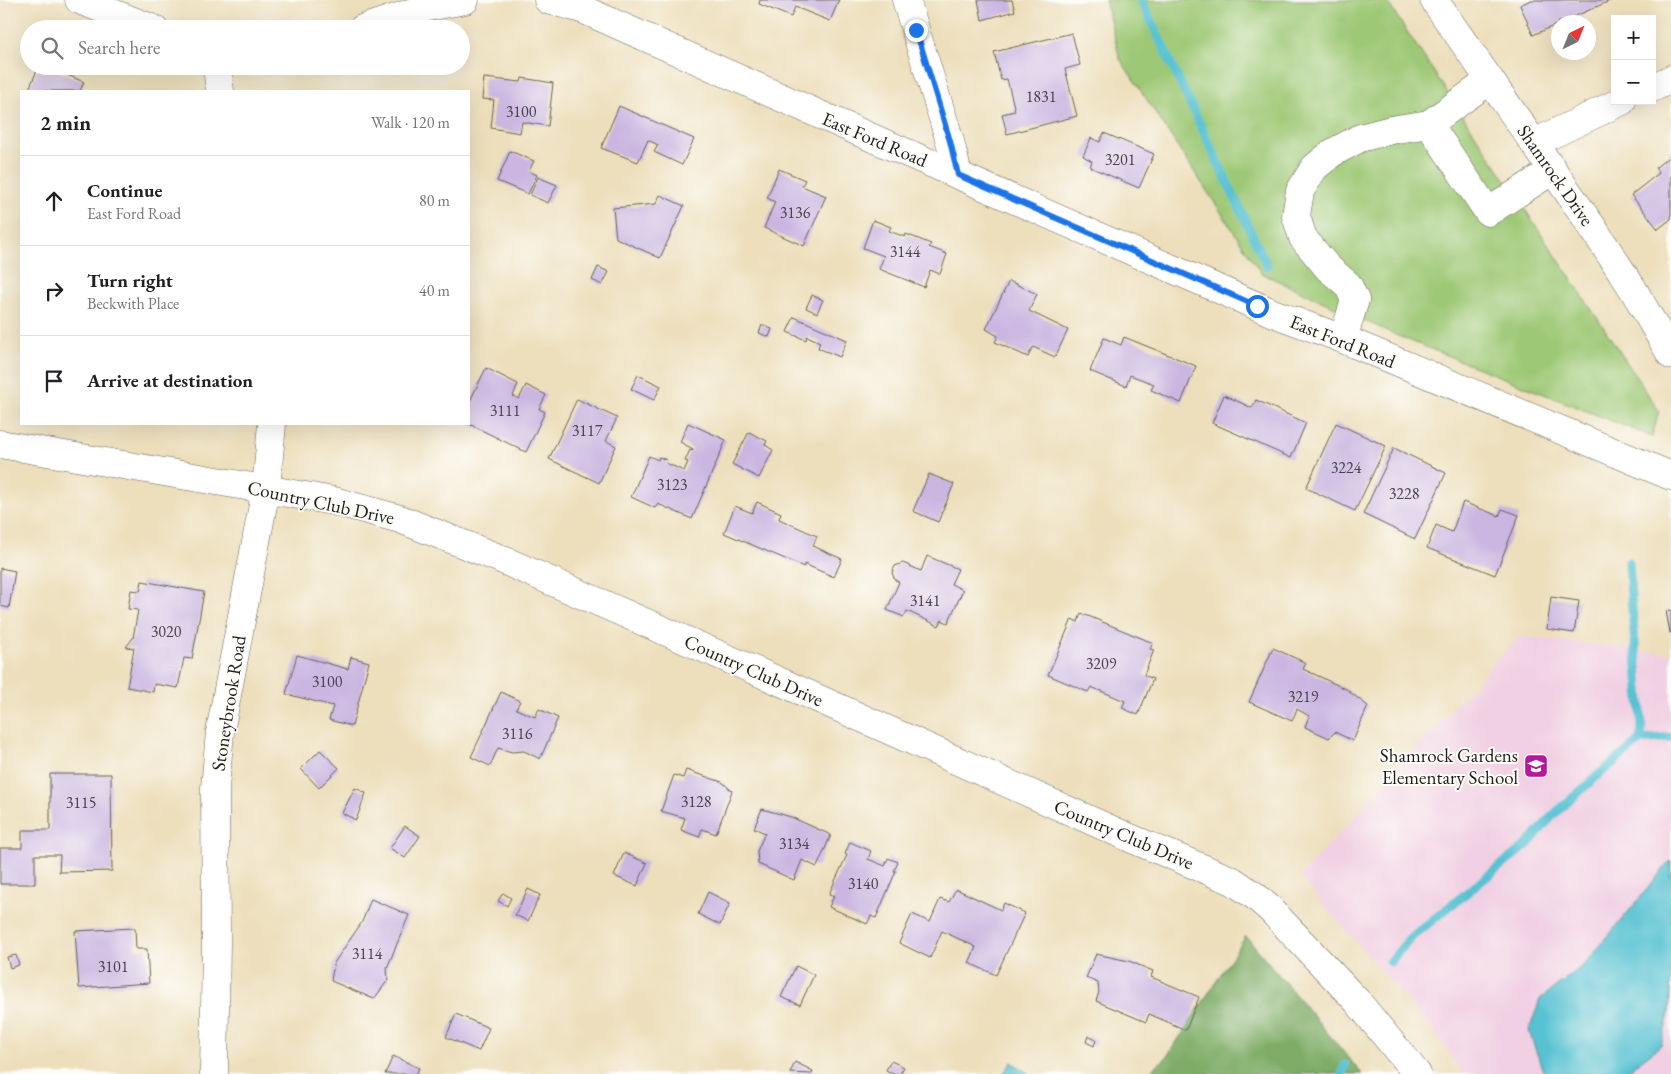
<!DOCTYPE html>
<html lang="en">
<head>
<meta charset="utf-8">
<style>
	body { margin:0; font-family:"EB Garamond",serif; background:#f6f6f6; color:#202124 }
	.controls { position:absolute; right:15px; top:15px; display:grid; overflow:hidden; border-radius:0px; box-shadow:0 5px 20px #0002 }
	.controls button { width:45px; height:45px; display:grid; place-items:center; padding:0; border:0; border-bottom:1px solid #e0e0e0; background:#fff; color:#202124; font:25px sans-serif }
	.compass { position:absolute; left:1551px; top:15px; width:45px; height:45px; border-radius:50%; background:#fff; box-shadow:0 5px 20px #0002; rotate:43deg }
	.stop { position:absolute; width:15px; height:15px; margin:-11px; border:4px solid #1a73e8; border-radius:50%; background:#fff }
	.stop.end { background:#1a73e8; border-color:#fff; box-shadow:0 1px 5px #0008 }
	.list { margin:0; padding:0; list-style:none }
	h2 { display:flex; justify-content:space-between; align-items:center; height:65px; margin:0; padding:0 20px; font-size:21px }
	h2 small { font-size:16px; font-weight:400; color:#757577 }
	.list li { display:grid; grid-template-columns:32px 1fr auto; gap:15px; align-items:center; box-sizing:border-box; height:90px; padding:0 20px; border-top:1px solid #e0e0e0 }
	.list b { display:block; font-size:19px; white-space:nowrap }
	.list p { margin:0; font-size:16px; white-space:nowrap; color:#757577 }
	.list em { font-size:16px; font-style:normal; color:#757577 }
	.icon { flex:none; width:28px; height:28px; fill:none; stroke:currentColor; stroke-width:2; stroke-linecap:round; stroke-linejoin:round }
	.map { position:relative; flex:none; width:1671px; height:1074px; overflow:hidden }
	.search { position:absolute; background:#fff; box-shadow:0 5px 20px #0002; left:20px; top:20px; width:450px; height:55px; display:flex; align-items:center; gap:12px; box-sizing:border-box; padding:0 18px; border-radius:28px; color:#757577; font-size:19px }
	.panel { position:absolute; background:#fff; box-shadow:0 5px 20px #0002; left:20px; top:90px; width:450px; height:335px; border-radius:0px }
	.map>svg:first-child { display:block }
	.built { fill:#f1d0e3 }
	.green { fill:#9dc874; stroke:#5c7248 }
	.forest { fill:#7eac66; stroke:#4d6441 }
	.water { fill:#58c2d3; stroke:#3a6f78 }
	.lines { fill:none; stroke-linecap:round; stroke-linejoin:round }
	.stream { stroke:#58c2d3; stroke-width:9 }
	.building { fill:#cab6e1 }
	.minor-casing { stroke:#656054; stroke-width:29 }
	.minor { stroke:#fff; stroke-width:28 }
	.route { stroke:#1a73e8; stroke-width:6 }
	.labels { text-anchor:middle; stroke-width:4; stroke-linejoin:round; paint-order:stroke }
	.number-label { font-size:16px; fill:#48424d }
	.street-label { font-size:19px; fill:#1c1c1c; stroke:#fdfcf7 }
	.poi-label { font-size:19px; fill:#1c1c1c; stroke:#fdfcf7; text-anchor:end }
</style>
</head>
<body>
<div class="map">
<svg width="1671" height="1074" viewBox="0 0 1671 1074">
	<rect width="100%" height="100%" fill="#fdfcf7"/>
	<filter id="ink" filterUnits="userSpaceOnUse"><feTurbulence type="fractalNoise" baseFrequency=".02" numOctaves="2"/><feDisplacementMap in="SourceGraphic" scale="10" xChannelSelector="R" yChannelSelector="G"/><feConvolveMatrix kernelMatrix="1 2 1 2 8 2 1 2 1" color-interpolation-filters="sRGB"/></filter>
	<filter id="wash" filterUnits="userSpaceOnUse"><feTurbulence type="fractalNoise" baseFrequency=".0096" numOctaves="4" result="noise"/><feDisplacementMap in="SourceGraphic" scale="20" xChannelSelector="R" yChannelSelector="G"/><feGaussianBlur stdDeviation="1.12" result="paint"/><feColorMatrix in="noise" values="0 0 0 0 0 0 0 0 0 0 0 0 0 0 0 0 0 1.4 0 .05"/><feComposite in="paint" operator="in"/></filter>
	<g filter="url(#wash)">
		<rect width="100%" height="100%" fill="#eddfbc"/>
		<polygon class="built" points="1519,636 1671,654 1671,1074 1463,1074 1436,1034 1299,877"/>
		<polygon class="green" points="1105,0 1386,0 1659,411 1652,437 1398,336 1261,273 1120,59"/>
		<polygon class="forest" points="1246,936 1362,1074 1146,1074 1166,1058"/>
		<g class="water">
			<polygon points="1671,860 1671,976 1669,1014 1661,1045 1624,1074 1544,1074 1529,1031 1540,999 1585,964"/>
			<polygon points="1012,1062 1029,1074 1003,1074"/>
		</g>
		<g class="lines">
			<g class="stream">
				<polyline points="1141,0 1267,266"/>
				<polyline points="1629,562 1631,597 1642,724 1641,740"/>
				<polyline points="1390,962 1409,939 1529,843 1552,816 1604,770 1641,740 1671,737"/>
				<polyline points="1342,1074 1345,1065"/>
			</g>
		</g>
		<g id="blocks">
			<g class="building">
				<polygon points="760,0 839,0 830,21 795,7 791,17 759,4"/>
				<polygon points="978,0 1012,0 1015,11 982,20"/>
				<polygon points="1531,0 1612,0 1562,22 1558,22 1558,24 1533,35 1520,5"/>
				<polygon points="1072,33 1080,65 1065,69 1077,116 1007,134 1002,114 1015,111 1007,79 1001,80 994,52"/>
				<polygon points="39,66 46,66 84,82 80,91 28,91"/>
				<polygon points="484,78 521,82 522,78 553,83 548,126 522,122 520,133 491,128 494,100 482,99"/>
				<polygon points="619,106 694,139 682,165 654,152 658,145 648,140 638,162 601,148"/>
				<polygon points="1104,133 1154,154 1139,188 1090,167 1092,161 1083,156 1091,138 1100,142"/>
				<polygon points="510,151 534,161 529,171 537,175 528,194 497,181"/>
				<polygon points="1671,155 1671,219 1658,229 1631,195 1659,173 1655,168"/>
				<polygon points="779,169 805,180 802,186 826,196 804,246 764,228 775,202 767,198"/>
				<polygon points="538,177 557,185 548,203 530,195"/>
				<polygon points="660,195 684,206 660,258 616,238 613,208 656,204"/>
				<polygon points="873,220 891,227 889,231 905,237 906,234 931,244 929,247 947,254 940,274 930,270 924,287 879,269 884,256 863,248"/>
				<polygon points="598,267 609,272 602,285 592,280"/>
				<polygon points="1009,281 1037,294 1029,311 1068,330 1055,357 1033,347 1028,357 995,342 998,336 986,329"/>
				<polygon points="812,295 823,300 817,313 806,308"/>
				<polygon points="794,317 847,340 840,357 818,348 820,342 807,336 806,340 787,332"/>
				<polygon points="762,325 772,329 769,337 759,333"/>
				<polygon points="1124,337 1196,366 1181,403 1151,390 1154,384 1130,375 1126,386 1090,371 1104,338 1121,345"/>
				<polygon points="486,368 518,384 513,396 519,399 526,385 546,395 539,409 545,412 526,452 469,424 469,403"/>
				<polygon points="638,375 661,386 654,400 631,389"/>
				<polygon points="1224,395 1252,408 1256,400 1306,423 1291,458 1212,423"/>
				<polygon points="577,399 617,418 606,441 616,446 599,483 549,459"/>
				<polygon points="688,423 726,440 692,519 658,504 655,508 631,497 649,456 658,460 659,457 667,460 666,463 684,471 688,462 685,461 690,450 692,451 693,449 680,442"/>
				<polygon points="1336,423 1386,446 1355,511 1306,488"/>
				<polygon points="749,432 767,441 765,445 773,450 759,478 732,464"/>
				<polygon points="1394,448 1446,473 1415,539 1363,514"/>
				<polygon points="929,474 954,484 938,522 913,511"/>
				<polygon points="757,502 781,513 779,519 817,536 813,546 842,559 834,577 804,564 804,567 724,533 735,506 752,513"/>
				<polygon points="1463,502 1499,516 1502,509 1519,515 1495,575 1427,548 1436,525 1452,532"/>
				<polygon points="927,556 958,569 951,584 963,590 948,623 942,620 939,626 907,611 904,617 887,610 899,582 895,580 892,573 895,566 903,563 921,571"/>
				<polygon points="0,568 15,571 9,608 0,606"/>
				<polygon points="142,581 204,592 192,659 184,658 178,688 154,684 153,692 127,687 134,648 126,647 133,638 138,610 128,609 131,590 140,591"/>
				<polygon points="1551,597 1579,601 1574,633 1547,629"/>
				<polygon points="1671,610 1671,633 1670,633 1666,611"/>
				<polygon points="1081,613 1153,643 1150,649 1154,650 1144,675 1153,679 1138,715 1122,708 1125,701 1091,687 1088,692 1048,675 1072,619 1078,622"/>
				<polygon points="1273,648 1306,663 1303,669 1346,689 1368,706 1353,741 1335,732 1329,738 1305,727 1309,716 1297,709 1292,721 1249,702"/>
				<polygon points="297,655 348,669 351,657 369,662 352,726 329,720 333,706 286,694"/>
				<polygon points="501,692 520,701 516,709 535,717 539,709 558,718 540,759 524,751 512,752 498,748 490,766 471,757"/>
				<polygon points="320,750 339,768 319,788 301,769"/>
				<polygon points="686,770 722,782 732,791 716,834 702,829 699,837 681,830 685,818 661,811 674,775 683,778"/>
				<polygon points="50,774 111,774 112,871 59,872 60,855 35,855 35,884 0,884 0,848 22,848 22,830 50,830"/>
				<polygon points="355,788 366,793 356,820 342,813"/>
				<polygon points="762,809 791,817 831,835 817,867 802,860 794,880 758,864 757,851 765,833 754,828"/>
				<polygon points="405,826 420,836 405,858 390,848"/>
				<polygon points="850,842 871,851 868,859 885,866 888,858 898,862 894,871 896,871 876,918 871,916 867,924 829,907 834,896 829,894 847,855 845,854"/>
				<polygon points="624,853 647,863 637,886 614,876"/>
				<polygon points="528,889 540,895 528,921 515,915"/>
				<polygon points="956,889 1001,910 1004,903 1025,913 996,975 969,963 976,947 942,931 930,958 899,943 912,914 930,922 940,899 949,902"/>
				<polygon points="708,892 730,903 720,925 698,914"/>
				<polygon points="503,893 511,898 507,906 498,901"/>
				<polygon points="371,899 409,915 387,968 388,980 374,999 331,981 334,963 362,922"/>
				<polygon points="135,928 136,949 147,949 149,983 79,988 75,931"/>
				<polygon points="1096,954 1129,961 1153,971 1151,977 1199,997 1186,1030 1149,1014 1146,1022 1096,1001 1099,992 1098,983 1086,978"/>
				<polygon points="16,955 19,965 10,968 7,957"/>
				<polygon points="796,966 814,975 800,1005 781,997"/>
				<polygon points="456,1014 489,1028 479,1051 446,1037"/>
				<polygon points="1088,1036 1096,1040 1094,1046 1086,1042"/>
				<polygon points="393,1056 419,1068 416,1074 385,1074"/>
				<polygon points="891,1061 904,1067 900,1074 893,1074 886,1070"/>
				<polygon points="795,1062 813,1071 812,1074 790,1073"/>
			</g>
		</g>
	</g>
	<g filter="url(#ink)">
		<use href="#blocks" fill-opacity="0" stroke="#656054" stroke-width="1"/>
		<g class="lines">
			<defs>
				<g id="minor">
					<polyline points="79,0 154,29"/>
					<polyline points="548,0 582,9 861,133 958,175 1273,313 1343,339 1671,476"/>
					<polyline points="906,0 950,141 958,175"/>
					<polyline points="1434,0 1591,225 1633,289 1671,355"/>
					<polyline points="362,29 428,7 465,0"/>
					<polyline points="217,66 220,91"/>
					<polyline points="1490,80 1429,124 1488,212 1553,170"/>
					<polyline points="1652,88 1671,79"/>
					<polyline points="1534,143 1622,101"/>
					<polyline points="1343,339 1355,300 1348,285 1328,268 1303,238 1296,216 1300,191 1314,168 1332,153 1360,138 1391,130 1429,124"/>
					<polyline points="0,444 334,501 400,519 496,557 790,686 1130,838 1233,881 1255,896 1270,909 1357,1001 1417,1074"/>
					<polyline points="214,1074 216,942 215,788 220,732 266,489 272,424"/>
				</g>
			</defs>
			<use href="#minor" class="minor-casing"/>
			<use href="#minor" class="minor"/>
		</g>
	</g>
	<g class="lines" filter="url(#ink)">
		<polyline class="route" points="916,30 950,141 958,175 1257,306"/>
	</g>
	<defs>
		<symbol id="school-square" viewBox="-11 -11 22 22"><rect x="-9" y="-9" width="18" height="18" rx="4" fill="#b5179e" stroke="#fdfcf7"/><path d="M0-5L7-2L0 1L-7-2ZM-4 1L0 2.5L4 1V4Q0 6-4 4Z" fill="#fff"/></symbol>
	</defs>
	<g fill-rule="evenodd">
		<use href="#school-square" x="1522" y="752" width="28" height="28"/>
	</g>
	<g class="labels">
		<g class="number-label">
			<text x="1041" y="102">1831</text>
			<text x="521" y="117">3100</text>
			<text x="1120" y="165">3201</text>
			<text x="795" y="218">3136</text>
			<text x="905" y="257">3144</text>
			<text x="505" y="416">3111</text>
			<text x="587" y="436">3117</text>
			<text x="1346" y="473">3224</text>
			<text x="672" y="490">3123</text>
			<text x="1404" y="499">3228</text>
			<text x="925" y="606">3141</text>
			<text x="166" y="637">3020</text>
			<text x="1101" y="669">3209</text>
			<text x="327" y="687">3100</text>
			<text x="1303" y="702">3219</text>
			<text x="517" y="739">3116</text>
			<text x="696" y="807">3128</text>
			<text x="81" y="808">3115</text>
			<text x="794" y="849">3134</text>
			<text x="863" y="889">3140</text>
			<text x="367" y="959">3114</text>
			<text x="113" y="972">3101</text>
		</g>
		<g class="street-label">
			<text transform="translate(875 139) rotate(23)" y="7">East Ford Road</text>
			<text transform="translate(1556 175) rotate(55)" y="7">Shamrock Drive</text>
			<text transform="translate(1343 341) rotate(22)" y="7">East Ford Road</text>
			<text transform="translate(321 502) rotate(12)" y="7">Country Club Drive</text>
			<text transform="translate(754 670) rotate(24)" y="7">Country Club Drive</text>
			<text transform="translate(228 703) rotate(-81)" y="7">Stoneybrook Road</text>
			<text transform="translate(1124 834) rotate(23)" y="7">Country Club Drive</text>
		</g>
		<g class="poi-label">
			<text x="1518" y="762">Shamrock Gardens<tspan x="1518" dy="22">Elementary School</tspan></text>
		</g>
	</g>
</svg>
<div class="controls">
<button>+</button>
<button>−</button>
</div>
<svg class="compass" viewBox="-18 -18 36 36"><path d="M0-13l5 13h-10z" fill="#e53935"/><path d="M0 13l5-13h-10z" fill="#757577"/></svg>
<div class="stop" style="left:1257px;top:306px"></div>
<div class="stop end" style="left:916px;top:30px"></div>
<div class="search"><svg class="icon" aria-label="search" viewBox="0 0 24 24"><circle cx="10" cy="10" r="6"/><path d="M15 15l6 6"/></svg>Search here</div>
<section class="panel">
<h2>2 min<small>Walk · 120 m</small></h2>
<ul class="list">
<li><svg class="icon" aria-label="ahead" viewBox="0 0 24 24"><path d="M12 20V5M6 11l6-6 6 6"/></svg><div><b>Continue</b><p>East Ford Road</p></div><em>80 m</em></li>
<li><svg class="icon" aria-label="right" viewBox="0 0 24 24"><path d="M7 20v-9h11M14 6l5 5-5 5"/></svg><div><b>Turn right</b><p>Beckwith Place</p></div><em>40 m</em></li>
<li><svg class="icon" aria-label="arrive" viewBox="0 0 24 24"><path d="M6 21V4h12l-3 4 3 4H6"/></svg><div><b>Arrive at destination</b></div></li>
</ul>
</section>
</div>
</body>
</html>
